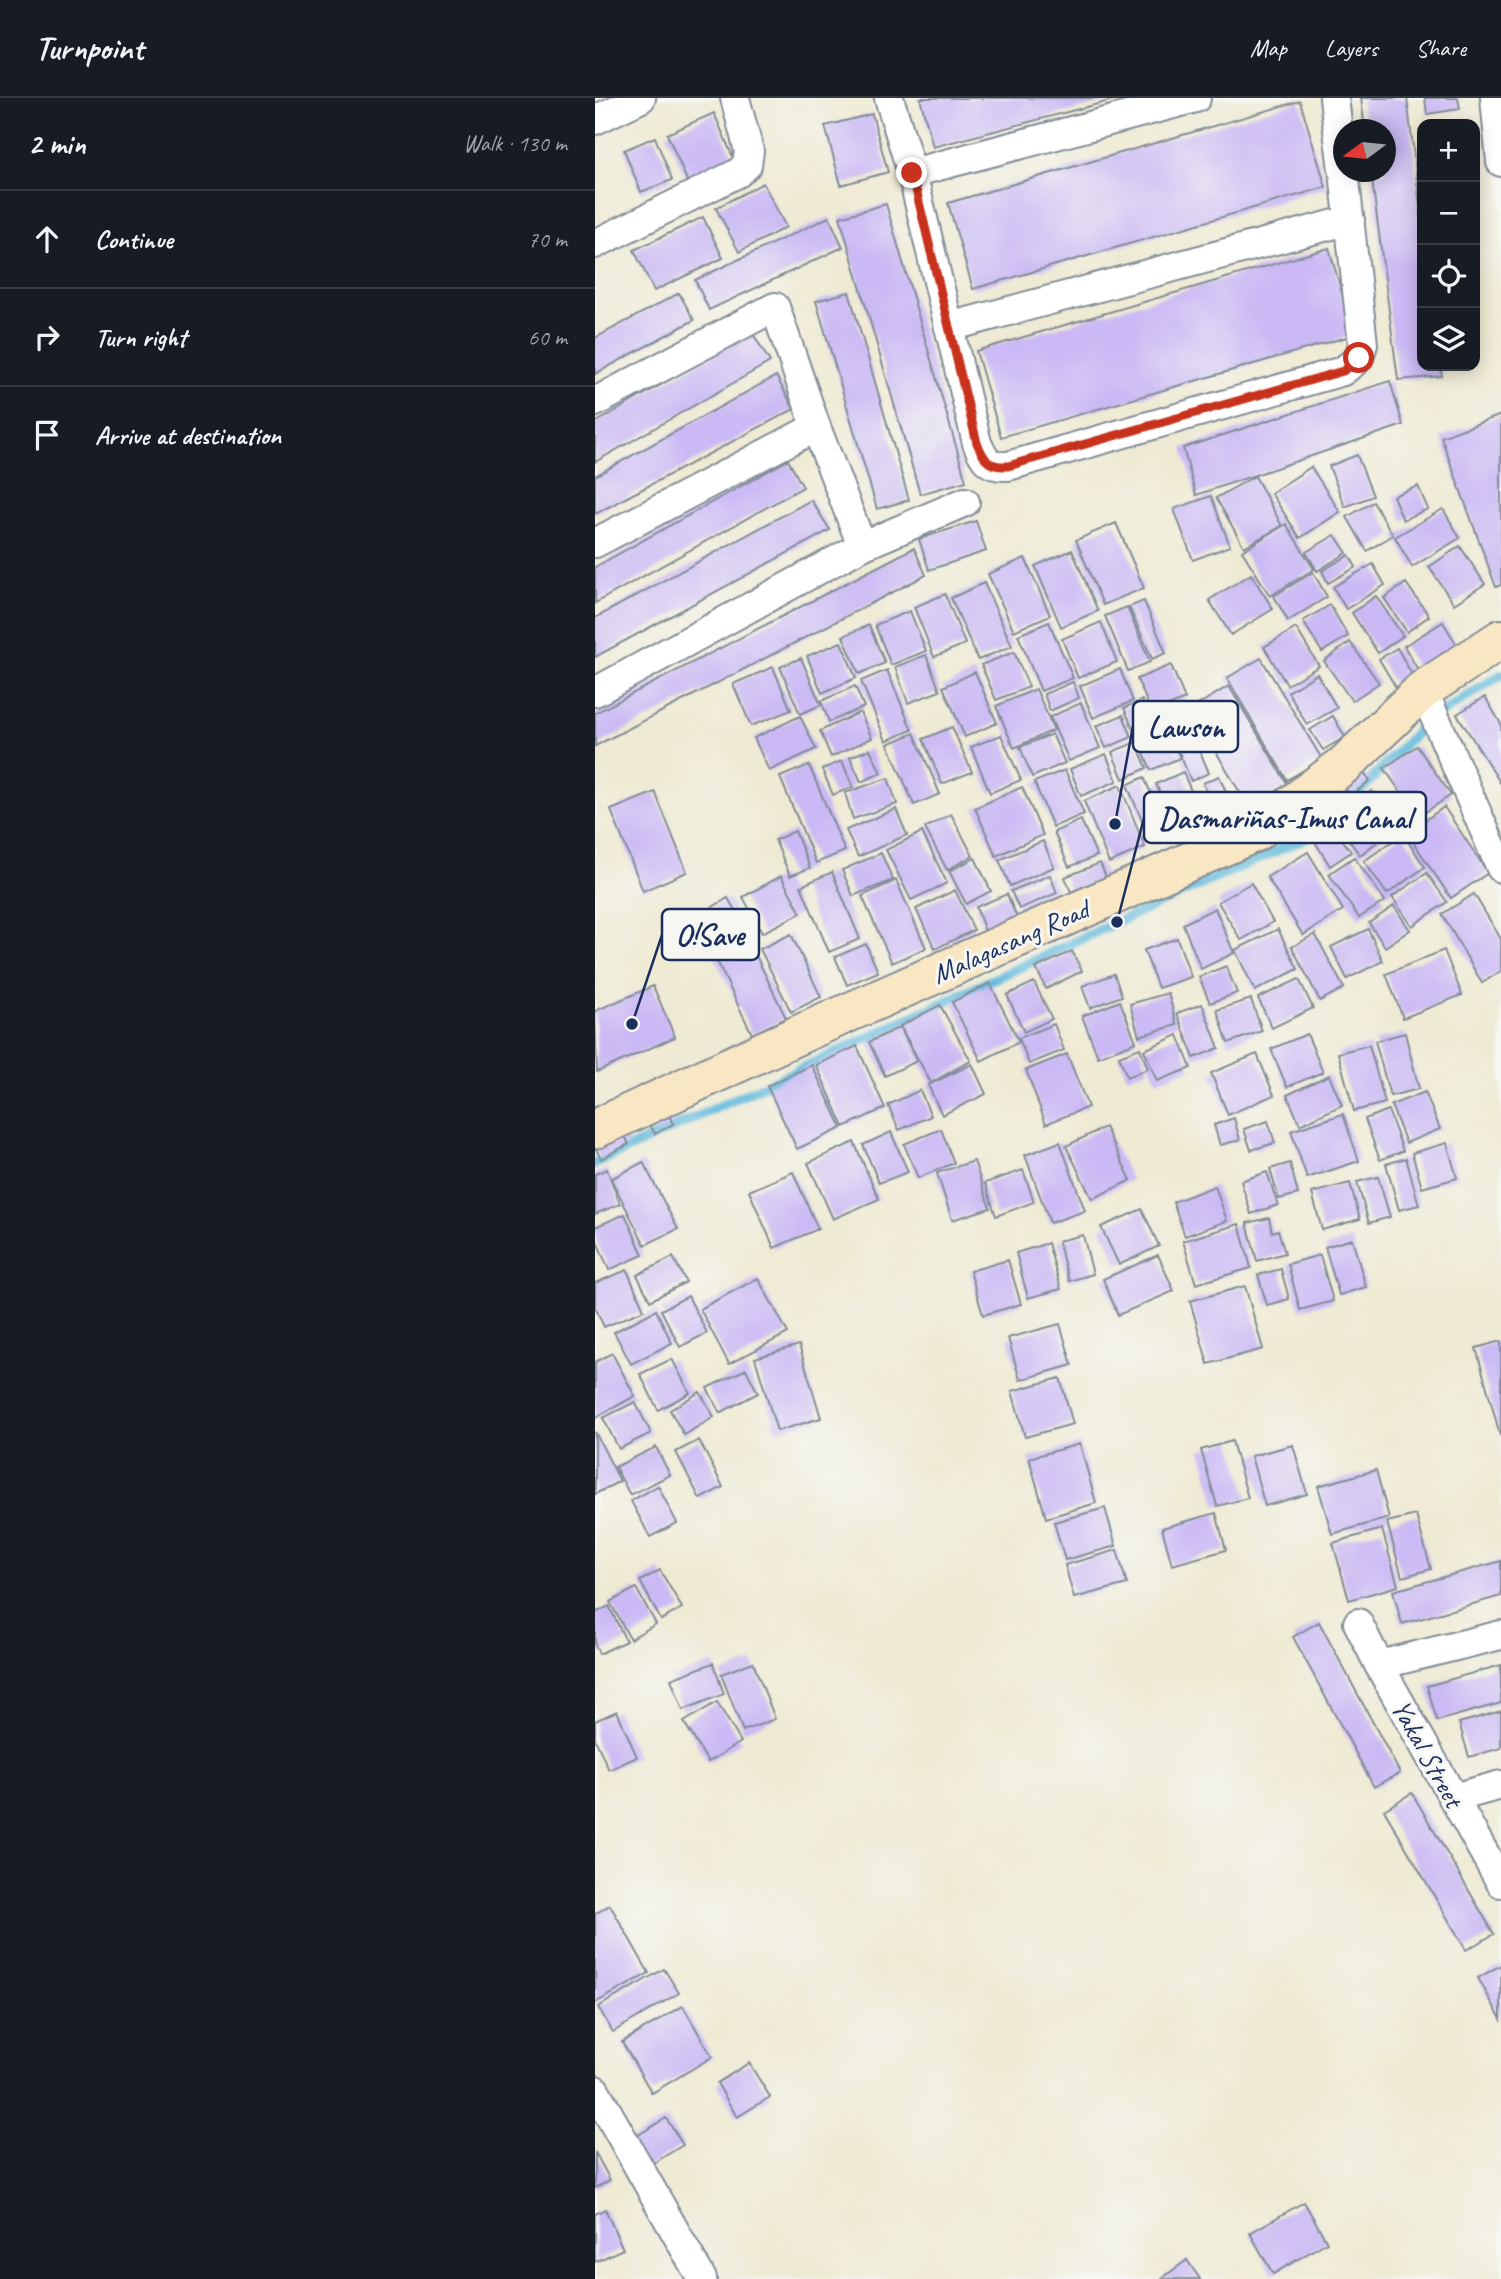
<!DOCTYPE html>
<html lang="en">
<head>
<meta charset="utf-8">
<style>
	body { margin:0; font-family:Caveat,sans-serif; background:#242831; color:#f1f3f6 }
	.controls { position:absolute; right:21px; top:21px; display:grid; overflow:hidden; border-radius:14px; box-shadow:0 4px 18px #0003 }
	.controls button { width:63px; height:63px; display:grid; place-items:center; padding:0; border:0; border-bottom:2px solid #363941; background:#171b24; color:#f1f3f6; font:35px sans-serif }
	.compass { position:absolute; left:738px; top:21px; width:63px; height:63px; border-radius:50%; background:#171b24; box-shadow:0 4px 18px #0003; rotate:255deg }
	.stop { position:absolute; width:21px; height:21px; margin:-16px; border:5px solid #c8321e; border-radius:50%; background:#fff }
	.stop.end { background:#c8321e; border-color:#fff; box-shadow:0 2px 7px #0008 }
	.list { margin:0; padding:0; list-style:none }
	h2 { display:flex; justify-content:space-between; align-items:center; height:91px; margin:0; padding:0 28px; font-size:30px }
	h2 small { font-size:23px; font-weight:400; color:#9ea1a6 }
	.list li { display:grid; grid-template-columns:46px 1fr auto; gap:21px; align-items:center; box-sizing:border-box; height:98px; padding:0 28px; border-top:2px solid #363941 }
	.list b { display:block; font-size:26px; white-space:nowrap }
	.list em { font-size:23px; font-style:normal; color:#9ea1a6 }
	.icon { flex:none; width:38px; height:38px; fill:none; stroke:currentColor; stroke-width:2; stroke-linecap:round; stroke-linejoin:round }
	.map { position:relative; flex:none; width:906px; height:2181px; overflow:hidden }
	header { display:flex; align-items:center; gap:42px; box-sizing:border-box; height:98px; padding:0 35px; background:#171b24; border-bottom:2px solid #363941 }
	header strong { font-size:33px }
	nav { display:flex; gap:38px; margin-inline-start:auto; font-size:24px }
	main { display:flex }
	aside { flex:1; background:#171b24 }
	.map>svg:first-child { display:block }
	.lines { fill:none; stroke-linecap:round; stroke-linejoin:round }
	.stream { stroke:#5ebadc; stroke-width:10 }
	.building { fill:#cab9f4 }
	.minor-casing { stroke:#848c98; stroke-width:32 }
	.secondary-casing { stroke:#848c98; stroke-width:42 }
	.minor { stroke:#fff; stroke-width:28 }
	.secondary { stroke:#f9e7c3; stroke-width:38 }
	.route { stroke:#c8321e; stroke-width:9 }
	.labels { text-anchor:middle; stroke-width:6; stroke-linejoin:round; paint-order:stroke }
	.street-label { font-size:28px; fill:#1b2f5e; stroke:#f6f6f2 }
	.leader { fill:none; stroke:#1b2f5e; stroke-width:2.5 }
	.callout-dot { fill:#1b2f5e; stroke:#f6f6f2; stroke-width:2.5 }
	.callout { fill:#f6f6f2; stroke:#1b2f5e; stroke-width:2.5 }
	.callout-label { font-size:30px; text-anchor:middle; font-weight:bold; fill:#1b2f5e }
</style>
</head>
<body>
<header>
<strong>Turnpoint</strong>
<nav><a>Map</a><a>Layers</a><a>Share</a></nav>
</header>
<main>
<aside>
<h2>2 min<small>Walk · 130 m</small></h2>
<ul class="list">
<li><svg class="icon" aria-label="ahead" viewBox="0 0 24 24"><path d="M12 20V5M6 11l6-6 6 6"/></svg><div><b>Continue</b></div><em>70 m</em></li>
<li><svg class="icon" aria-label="right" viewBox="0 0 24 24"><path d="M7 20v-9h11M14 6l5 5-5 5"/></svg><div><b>Turn right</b></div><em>60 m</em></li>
<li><svg class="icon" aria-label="arrive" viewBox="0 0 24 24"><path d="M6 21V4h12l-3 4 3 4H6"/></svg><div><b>Arrive at destination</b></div></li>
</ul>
</aside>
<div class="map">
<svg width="906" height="2181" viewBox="0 0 906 2181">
	<rect width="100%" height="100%" fill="#f6f6f2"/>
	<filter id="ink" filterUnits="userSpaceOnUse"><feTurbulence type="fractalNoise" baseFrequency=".0143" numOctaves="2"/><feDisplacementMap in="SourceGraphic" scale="14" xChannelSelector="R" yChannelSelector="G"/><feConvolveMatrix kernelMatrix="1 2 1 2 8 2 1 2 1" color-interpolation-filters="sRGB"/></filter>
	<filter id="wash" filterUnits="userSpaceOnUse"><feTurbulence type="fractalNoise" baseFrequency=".00686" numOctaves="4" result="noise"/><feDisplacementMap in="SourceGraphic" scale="28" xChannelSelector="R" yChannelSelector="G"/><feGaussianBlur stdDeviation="1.57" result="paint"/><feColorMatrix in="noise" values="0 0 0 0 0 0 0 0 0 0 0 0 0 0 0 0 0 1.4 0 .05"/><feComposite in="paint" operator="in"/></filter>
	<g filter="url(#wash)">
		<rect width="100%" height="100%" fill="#eeead3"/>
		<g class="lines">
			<polyline class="stream" points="0,1066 522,824 728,732 829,626 906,577"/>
		</g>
		<g id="blocks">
			<g class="building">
				<polygon points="325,0 521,0 522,1 338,49"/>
				<polygon points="766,0 812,0 827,125 827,268 845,268 847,278 803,282 776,74 790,74 790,32 770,32"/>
				<polygon points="830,0 863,0 865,11 832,16"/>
				<polygon points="705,3 731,89 378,191 353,105"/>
				<polygon points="119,15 140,64 93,85 72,36"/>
				<polygon points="277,16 293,74 246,87 230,28"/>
				<polygon points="60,39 77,82 46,94 29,52"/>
				<polygon points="168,85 191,129 144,154 121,110"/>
				<polygon points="291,106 371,383 325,396 245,119"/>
				<polygon points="108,119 128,160 59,193 39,152"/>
				<polygon points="234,119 248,149 114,212 100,182"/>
				<polygon points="734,150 759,237 406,339 381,253"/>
				<polygon points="254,194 314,402 282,411 221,203"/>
				<polygon points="84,195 99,222 0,276 0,240"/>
				<polygon points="157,234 175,264 0,364 0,325"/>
				<polygon points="181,278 199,311 0,416 0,378"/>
				<polygon points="795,283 808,327 601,397 588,350"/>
				<polygon points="906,317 906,487 901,489 846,339"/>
				<polygon points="762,357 778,398 750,409 734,368"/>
				<polygon points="193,362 208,389 0,505 0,469"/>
				<polygon points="716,369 745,414 705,440 676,395"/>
				<polygon points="660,378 687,428 649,449 621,400"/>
				<polygon points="823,388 833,411 808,422 798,398"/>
				<polygon points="616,398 635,448 598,462 579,411"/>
				<polygon points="216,402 235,432 0,559 0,520"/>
				<polygon points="778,404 798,437 772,453 752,419"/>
				<polygon points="848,411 865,440 817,469 800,439"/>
				<polygon points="381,423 391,453 334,472 324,441"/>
				<polygon points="521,425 549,490 508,507 481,442"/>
				<polygon points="691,426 719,471 675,498 647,453"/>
				<polygon points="740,437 752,455 722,473 711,454"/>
				<polygon points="865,448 890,486 859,506 834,469"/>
				<polygon points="319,450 331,477 0,648 0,615"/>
				<polygon points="477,452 503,513 466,529 440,468"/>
				<polygon points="754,457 761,469 733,485 727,473"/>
				<polygon points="430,460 455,517 419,533 393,476"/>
				<polygon points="778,466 790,487 751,511 738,489"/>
				<polygon points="718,474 732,499 693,523 679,498"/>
				<polygon points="656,476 678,511 636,537 614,502"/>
				<polygon points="389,485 417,548 383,562 356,500"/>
				<polygon points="811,485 834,518 812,534 789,500"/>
				<polygon points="350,496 370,546 339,559 319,509"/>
				<polygon points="781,498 808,538 783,555 757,515"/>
				<polygon points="549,503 571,555 557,561 534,509"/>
				<polygon points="735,507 753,538 727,554 708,523"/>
				<polygon points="532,509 555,564 533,573 510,518"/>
				<polygon points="315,513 331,553 296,567 280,527"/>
				<polygon points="454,524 478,580 446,593 423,537"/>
				<polygon points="506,524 522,564 483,580 467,541"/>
				<polygon points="848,524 863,549 823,572 809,548"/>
				<polygon points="274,527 290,565 264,576 248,538"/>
				<polygon points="701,530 724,568 692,587 669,549"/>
				<polygon points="246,544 261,580 227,595 212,558"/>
				<polygon points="755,544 784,585 757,603 729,563"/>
				<polygon points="802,550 819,580 802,591 784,561"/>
				<polygon points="419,554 434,589 401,602 386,567"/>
				<polygon points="331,557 345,593 313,605 300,569"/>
				<polygon points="206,560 226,607 205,616 185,569"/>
				<polygon points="666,560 727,661 692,682 632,580"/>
				<polygon points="576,567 590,601 557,615 542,581"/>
				<polygon points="178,569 196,612 156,628 138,586"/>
				<polygon points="525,571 538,603 498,620 485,588"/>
				<polygon points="292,572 317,632 291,643 266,583"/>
				<polygon points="380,574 402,625 370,639 348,589"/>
				<polygon points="722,576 742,610 712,627 693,594"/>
				<polygon points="478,584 484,600 455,613 449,596"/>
				<polygon points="260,588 269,609 234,624 226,603"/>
				<polygon points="634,588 693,687 654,710 596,611"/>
				<polygon points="441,591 459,632 419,650 401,608"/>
				<polygon points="890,599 906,626 906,686 862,616"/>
				<polygon points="547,602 557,625 539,633 529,610"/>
				<polygon points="486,605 505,650 474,663 455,619"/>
				<polygon points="265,614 277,640 236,659 225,633"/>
				<polygon points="589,615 614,675 596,683 571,623"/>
				<polygon points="528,617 537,639 511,650 501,628"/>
				<polygon points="205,618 221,651 174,673 159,640"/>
				<polygon points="738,618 750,639 728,652 715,632"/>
				<polygon points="570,626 585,660 556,672 542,638"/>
				<polygon points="357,629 377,674 347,686 328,641"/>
				<polygon points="319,635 345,696 319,707 293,646"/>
				<polygon points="457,636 470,665 437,679 425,649"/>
				<polygon points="406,637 426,682 395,695 376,649"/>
				<polygon points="541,644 552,670 528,681 517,654"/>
				<polygon points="822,648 856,697 823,719 789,670"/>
				<polygon points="275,651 286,675 266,684 255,659"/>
				<polygon points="511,656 522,683 486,698 475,671"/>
				<polygon points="247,663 258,689 238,697 227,671"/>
				<polygon points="214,667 250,753 221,765 185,679"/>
				<polygon points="765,671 775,682 757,698 747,687"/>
				<polygon points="470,672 489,716 458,729 439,684"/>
				<polygon points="588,674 613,733 586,745 561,686"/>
				<polygon points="624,678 642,718 625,725 608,685"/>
				<polygon points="549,679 572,734 555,741 532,687"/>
				<polygon points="293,680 302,706 258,721 250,695"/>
				<polygon points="525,687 550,749 514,765 489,703"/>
				<polygon points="427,689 448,737 401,758 380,710"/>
				<polygon points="777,693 804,727 765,757 739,722"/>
				<polygon points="60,694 92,774 48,793 16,712"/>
				<polygon points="849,709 893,775 856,800 812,735"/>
				<polygon points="301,711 312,737 263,759 251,732"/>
				<polygon points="356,716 378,758 352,772 330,730"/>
				<polygon points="486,722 502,758 474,769 459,734"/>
				<polygon points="739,730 756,754 735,768 720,744"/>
				<polygon points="200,733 215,770 195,778 180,742"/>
				<polygon points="327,734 352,785 316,802 291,752"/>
				<polygon points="808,736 830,769 792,796 769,763"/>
				<polygon points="448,743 459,769 415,788 404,762"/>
				<polygon points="713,754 748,812 708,837 672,779"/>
				<polygon points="286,755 298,782 258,798 247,772"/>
				<polygon points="759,759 790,803 764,820 734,776"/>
				<polygon points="380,760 396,793 371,806 354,773"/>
				<polygon points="505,765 511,779 476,794 470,779"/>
				<polygon points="237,774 265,841 234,854 206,788"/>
				<polygon points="832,775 852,804 817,828 797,799"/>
				<polygon points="455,777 462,795 424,811 416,793"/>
				<polygon points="186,778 206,815 167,835 148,799"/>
				<polygon points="301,782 331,850 297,865 267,798"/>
				<polygon points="656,785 678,824 646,842 623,804"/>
				<polygon points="360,792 379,832 340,851 321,811"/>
				<polygon points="412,796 422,820 390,833 381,809"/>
				<polygon points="879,796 906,841 906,873 887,885 847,816"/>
				<polygon points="133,800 150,830 116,850 99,820"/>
				<polygon points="799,808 815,832 790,849 774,825"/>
				<polygon points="620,810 639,855 606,871 588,826"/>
				<polygon points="683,831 703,871 660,893 640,852"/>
				<polygon points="773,831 788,863 752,881 736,849"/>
				<polygon points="196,836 226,899 196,914 165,851"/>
				<polygon points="720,836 749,890 725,903 697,849"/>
				<polygon points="151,837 191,920 157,936 117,853"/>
				<polygon points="582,840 596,879 563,890 549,852"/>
				<polygon points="271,846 283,874 252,887 240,859"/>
				<polygon points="849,852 867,897 808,920 791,876"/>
				<polygon points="477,853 487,873 451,891 441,870"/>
				<polygon points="631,868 642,895 615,905 604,879"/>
				<polygon points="519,876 527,898 495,910 487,888"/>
				<polygon points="704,881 718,910 677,930 663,900"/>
				<polygon points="439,884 457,921 429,934 412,897"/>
				<polygon points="395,885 424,944 386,963 357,904"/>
				<polygon points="58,888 80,939 2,974 0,913"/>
				<polygon points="573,895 582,927 544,938 535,906"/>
				<polygon points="656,901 667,933 633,945 622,912"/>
				<polygon points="525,903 541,944 503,959 487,918"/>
				<polygon points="607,906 624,950 599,960 582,915"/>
				<polygon points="345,907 376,963 336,985 305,928"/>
				<polygon points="459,926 469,952 434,966 424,940"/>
				<polygon points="305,929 322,963 290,978 274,944"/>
				<polygon points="810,935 824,991 795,998 780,943"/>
				<polygon points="712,936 728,974 692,989 676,951"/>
				<polygon points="583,937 596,970 562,983 549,952"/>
				<polygon points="774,947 790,1005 759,1013 743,955"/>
				<polygon points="262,948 290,1010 249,1029 221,967"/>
				<polygon points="545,950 553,971 532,979 524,958"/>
				<polygon points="472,956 493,1009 451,1026 431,972"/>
				<polygon points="662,956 679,997 633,1017 616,975"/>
				<polygon points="377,966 391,996 347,1017 333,987"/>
				<polygon points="217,967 247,1030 202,1051 172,988"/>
				<polygon points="734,977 747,1007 705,1027 692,997"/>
				<polygon points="325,992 336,1018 304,1032 293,1007"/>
				<polygon points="830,994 845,1031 811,1045 796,1007"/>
				<polygon points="71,1011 78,1026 60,1036 52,1021"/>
				<polygon points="793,1012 808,1053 785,1062 770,1021"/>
				<polygon points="748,1016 764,1063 712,1080 696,1033"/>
				<polygon points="639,1020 645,1042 625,1047 619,1027"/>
				<polygon points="673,1023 680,1045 656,1052 649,1031"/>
				<polygon points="510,1029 536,1082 497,1101 471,1048"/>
				<polygon points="346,1031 359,1065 323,1080 309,1046"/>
				<polygon points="27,1032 34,1046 6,1061 0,1049"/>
				<polygon points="296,1034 313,1074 284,1085 268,1047"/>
				<polygon points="259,1044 284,1101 238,1121 213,1065"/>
				<polygon points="465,1044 490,1113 455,1125 430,1057"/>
				<polygon points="852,1045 862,1080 827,1090 817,1055"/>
				<polygon points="811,1060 824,1107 804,1112 791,1066"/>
				<polygon points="379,1063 395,1110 357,1122 342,1075"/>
				<polygon points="48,1064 83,1131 50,1147 16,1081"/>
				<polygon points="695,1065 703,1096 684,1101 675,1071"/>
				<polygon points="12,1071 25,1106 0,1116 0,1076"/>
				<polygon points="428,1072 439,1104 401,1118 390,1085"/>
				<polygon points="198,1074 223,1131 179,1150 154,1093"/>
				<polygon points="672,1074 683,1107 656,1116 646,1083"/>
				<polygon points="783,1079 795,1119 774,1125 762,1084"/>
				<polygon points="755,1085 765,1121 727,1132 717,1095"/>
				<polygon points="620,1088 632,1123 590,1138 578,1104"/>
				<polygon points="547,1111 564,1148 524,1167 506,1129"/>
				<polygon points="30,1116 48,1157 14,1172 0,1139 0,1129"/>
				<polygon points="674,1120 677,1134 683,1132 690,1155 662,1163 652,1125"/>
				<polygon points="644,1126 656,1170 601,1186 588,1143"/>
				<polygon points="488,1137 498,1176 474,1183 463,1143"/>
				<polygon points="757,1141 771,1189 744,1197 730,1149"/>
				<polygon points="453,1145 466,1191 433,1200 421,1155"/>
				<polygon points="563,1157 579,1193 523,1217 508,1181"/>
				<polygon points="725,1157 738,1203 705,1212 693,1166"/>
				<polygon points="78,1159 91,1184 55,1203 42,1177"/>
				<polygon points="413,1162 426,1206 388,1217 375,1173"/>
				<polygon points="686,1171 694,1201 672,1207 663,1177"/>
				<polygon points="32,1172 49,1212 9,1229 0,1209 0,1185"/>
				<polygon points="163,1180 193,1235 134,1266 105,1211"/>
				<polygon points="650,1188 668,1251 613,1266 595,1203"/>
				<polygon points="93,1198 112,1235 85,1249 66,1212"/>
				<polygon points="61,1212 77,1245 36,1266 19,1234"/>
				<polygon points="465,1226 477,1267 425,1282 413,1240"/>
				<polygon points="906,1243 906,1337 905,1337 881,1250"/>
				<polygon points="204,1247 226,1320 182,1333 160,1260"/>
				<polygon points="17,1255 40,1298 0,1320 0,1264"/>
				<polygon points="77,1261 95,1295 63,1312 45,1276"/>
				<polygon points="151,1271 163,1295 125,1315 112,1290"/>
				<polygon points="465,1280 478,1326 430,1339 417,1293"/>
				<polygon points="105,1294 119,1319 89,1337 75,1312"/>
				<polygon points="40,1304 56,1335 24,1351 8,1320"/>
				<polygon points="0,1334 25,1383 0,1396"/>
				<polygon points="104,1342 128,1389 105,1401 81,1354"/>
				<polygon points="637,1343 653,1400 622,1408 606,1352"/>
				<polygon points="485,1346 501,1405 451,1420 434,1360"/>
				<polygon points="698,1347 712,1396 670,1408 656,1358"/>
				<polygon points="61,1349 75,1377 35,1397 20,1369"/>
				<polygon points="781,1372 794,1420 737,1436 723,1388"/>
				<polygon points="63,1388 82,1425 55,1439 36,1403"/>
				<polygon points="510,1410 521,1448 470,1462 459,1424"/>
				<polygon points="621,1415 631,1452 577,1467 567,1430"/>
				<polygon points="821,1417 836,1471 807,1479 792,1424"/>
				<polygon points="787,1431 803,1488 754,1502 738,1445"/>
				<polygon points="522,1452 532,1486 479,1500 470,1467"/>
				<polygon points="906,1463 906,1498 807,1526 798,1493"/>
				<polygon points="65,1472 87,1510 66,1522 45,1483"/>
				<polygon points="41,1490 61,1526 35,1541 15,1504"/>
				<polygon points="14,1508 31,1543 4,1556 0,1547 0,1515"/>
				<polygon points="724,1524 805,1675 779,1689 698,1539"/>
				<polygon points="158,1564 180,1621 148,1633 126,1576"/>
				<polygon points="118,1565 129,1596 88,1612 76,1581"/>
				<polygon points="906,1567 906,1605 842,1623 832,1588"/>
				<polygon points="122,1604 146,1644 113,1664 89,1624"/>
				<polygon points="22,1613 42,1659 14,1672 0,1641 0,1623"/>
				<polygon points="906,1613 906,1650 874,1659 864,1625"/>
				<polygon points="817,1695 899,1836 871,1852 789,1712"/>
				<polygon points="15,1807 54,1875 0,1905 0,1816"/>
				<polygon points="906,1867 906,1921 883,1880"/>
				<polygon points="69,1871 84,1895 18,1934 3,1909"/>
				<polygon points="88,1908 117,1959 57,1995 27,1944"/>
				<polygon points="154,1965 175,1999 142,2019 122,1985"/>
				<polygon points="71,2020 88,2047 49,2071 32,2044"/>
				<polygon points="0,2054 15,2082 0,2090"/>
				<polygon points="709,2104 732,2144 678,2176 655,2135"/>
				<polygon points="10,2111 28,2151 0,2164 0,2116"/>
				<polygon points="592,2162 605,2181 566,2181"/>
			</g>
		</g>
	</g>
	<g filter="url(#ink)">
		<use href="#blocks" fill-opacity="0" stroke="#848c98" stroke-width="2"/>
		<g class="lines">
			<defs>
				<g id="minor">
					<path d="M294,0L317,75L382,345C390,363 393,369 413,368L748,273L764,260L768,246L749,74"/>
					<polyline points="739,0 748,72"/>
					<polyline points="900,0 906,64"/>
					<polyline points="0,22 46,0"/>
					<polyline points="317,75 601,0"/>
					<polyline points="0,146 143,75 152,67 154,53 140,0"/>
					<polyline points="354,229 755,122"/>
					<polyline points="0,304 180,209 221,329 267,448"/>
					<polyline points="0,445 221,329"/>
					<polyline points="828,592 906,770"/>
					<polyline points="0,594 267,448 370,404"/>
					<polyline points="763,1525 784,1567 906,1785"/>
					<polyline points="784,1567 906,1537"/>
					<polyline points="858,1700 906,1687"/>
					<polyline points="0,1992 107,2181"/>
				</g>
				<polyline id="secondary" points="0,1031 203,937 661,734 750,666 828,592 906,541"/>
			</defs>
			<use href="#minor" class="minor-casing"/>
			<use href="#secondary" class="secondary-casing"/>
			<use href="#minor" class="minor"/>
			<use href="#secondary" class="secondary"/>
		</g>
	</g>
	<g class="lines" filter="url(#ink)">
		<path class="route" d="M317,75L382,345C390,363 393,369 413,368L748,273L764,260"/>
	</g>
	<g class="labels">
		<g class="street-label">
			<text transform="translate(415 843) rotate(-24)" y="10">Malagasang Road</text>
			<text transform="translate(833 1655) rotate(61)" y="10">Yakal Street</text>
		</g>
	</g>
	<path class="leader" d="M520 726L538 628M522 824L549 720M37 926L67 837"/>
	<g class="callout-dot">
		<circle cx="520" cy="726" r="7"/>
		<circle cx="522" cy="824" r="7"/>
		<circle cx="37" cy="926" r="7"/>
	</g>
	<g class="callout">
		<rect x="538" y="603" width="105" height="51" rx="7"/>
		<rect x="549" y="694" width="282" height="51" rx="7"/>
		<rect x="67" y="811" width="97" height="51" rx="7"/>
	</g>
	<g class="callout-label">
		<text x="591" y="639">Lawson</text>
		<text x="690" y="730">Dasmariñas-Imus Canal</text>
		<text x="115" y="847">O!Save</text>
	</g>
</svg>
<div class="controls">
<button>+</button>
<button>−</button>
<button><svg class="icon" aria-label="locate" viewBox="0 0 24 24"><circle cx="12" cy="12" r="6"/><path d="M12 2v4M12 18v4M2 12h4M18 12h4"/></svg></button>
<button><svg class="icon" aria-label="layers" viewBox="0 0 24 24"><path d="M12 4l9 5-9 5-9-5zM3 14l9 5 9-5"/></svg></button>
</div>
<svg class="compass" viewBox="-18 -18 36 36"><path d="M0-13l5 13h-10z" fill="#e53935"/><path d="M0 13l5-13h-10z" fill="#9ea1a6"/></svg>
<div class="stop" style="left:764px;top:260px"></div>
<div class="stop end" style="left:317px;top:75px"></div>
</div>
</main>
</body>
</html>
